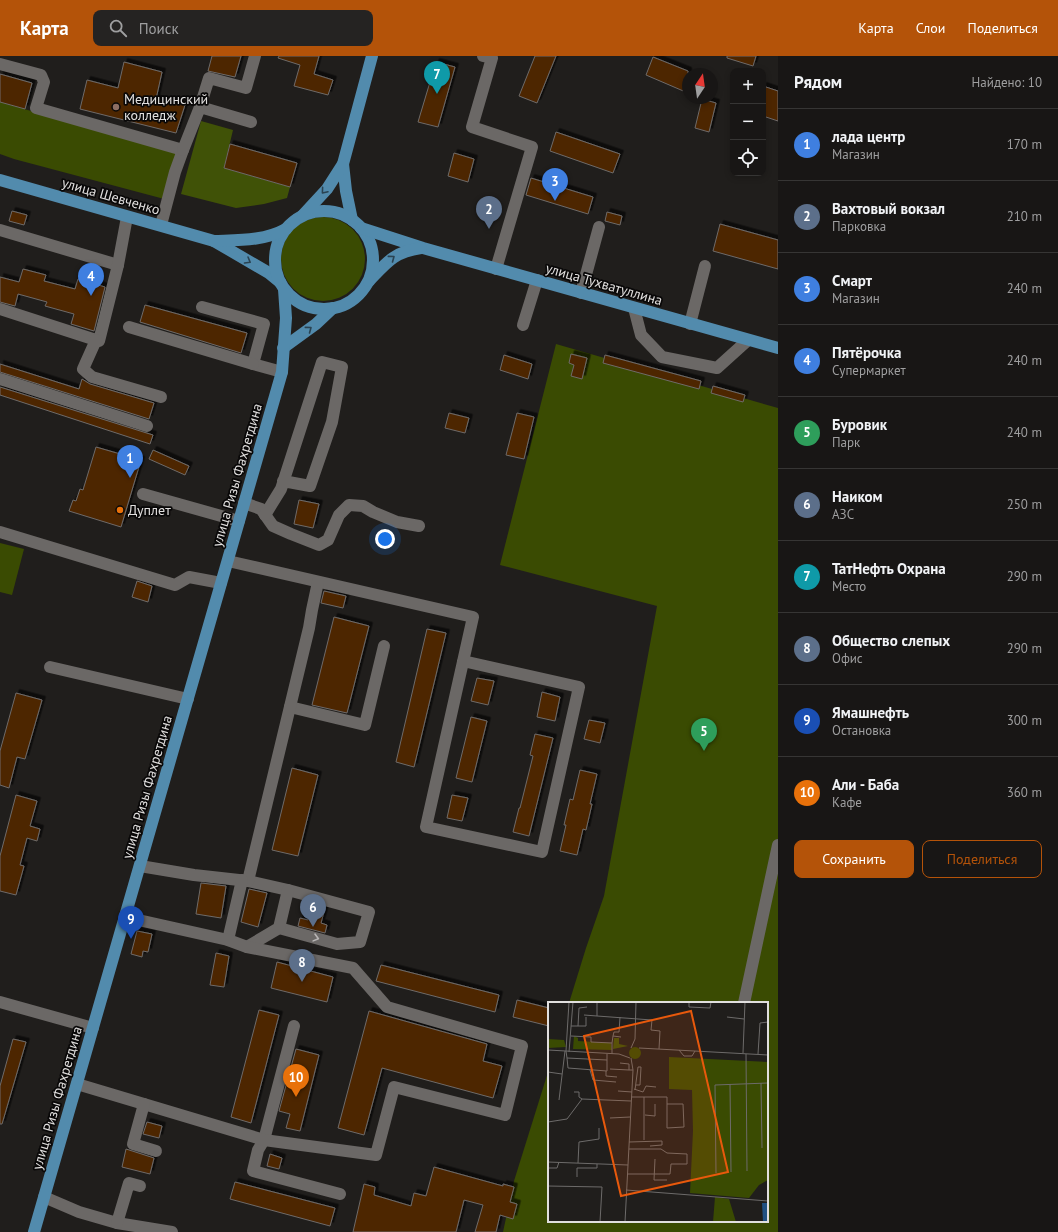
<!DOCTYPE html>
<html lang="ru">
<head>
<meta charset="utf-8">
<style>
	body { margin:0; font-family:"PT Sans",sans-serif; background:#252322; color:#f1f3f6 }
	.controls { position:absolute; right:12px; top:12px; display:grid; overflow:hidden; border-radius:8px; box-shadow:0 2px 6px #0003 }
	.controls button { width:36px; height:36px; display:grid; place-items:center; padding:0; border:0; border-bottom:1px solid #363534; background:#181615; color:#f1f3f6; font:20px sans-serif }
	.compass { position:absolute; left:682px; top:12px; width:36px; height:36px; border-radius:50%; background:#181615; box-shadow:0 2px 6px #0003; rotate:13deg }
	.you { position:absolute; left:385px; top:483px; width:14px; height:14px; margin:-10px; border:3px solid #fff; border-radius:50%; background:#1a73e8; box-shadow:0 0 0 6px #1a73e833 }
	.badge { display:grid; place-items:center; width:26px; height:26px; border-radius:50%; background:#b45309; color:#fff; font-size:13px; font-weight:700 }
	.pin { position:absolute; translate:-50% -33px; filter:drop-shadow(0 1px 2px #0008) }
	.pin::after { content:''; position:absolute; top:21px; width:14px; height:12px; background:inherit; clip-path:polygon(0 0,100% 0,50% 100%) }
	.list { margin:0; padding:0; list-style:none }
	h2 { display:flex; justify-content:space-between; align-items:center; height:52px; margin:0; padding:0 16px; font-size:17px }
	h2 small { font-size:13px; font-weight:400; color:#9f9fa0 }
	.list li { display:grid; grid-template-columns:26px 1fr auto; gap:12px; align-items:center; box-sizing:border-box; height:72px; padding:0 16px; border-top:1px solid #363534 }
	.list b { display:block; font-size:15px; white-space:nowrap }
	.list p { margin:0; font-size:13px; white-space:nowrap; color:#9f9fa0 }
	.list em { font-size:13px; font-style:normal; color:#9f9fa0 }
	.actions { display:flex; gap:8px; padding:12px 16px }
	.actions a { flex:1; padding:9px 0; border:1px solid #b45309; border-radius:8px; text-align:center; font-size:14px; color:#b45309 }
	.actions .main { background:#b45309; color:#fff }
	.icon { flex:none; width:22px; height:22px; fill:none; stroke:currentColor; stroke-width:2; stroke-linecap:round; stroke-linejoin:round }
	.map { position:relative; flex:none; width:778px; height:1176px; overflow:hidden }
	header { display:flex; align-items:center; gap:24px; box-sizing:border-box; height:56px; padding:0 20px; background:#b45309; color:#fff }
	header strong { font-size:19px }
	nav { display:flex; gap:22px; margin-inline-start:auto; font-size:14px }
	.search { width:280px; height:36px; background:#252322; display:flex; align-items:center; gap:10px; box-sizing:border-box; padding:0 14px; border-radius:8px; color:#9f9fa0; font-size:15px }
	main { display:flex }
	aside { flex:1; background:#181615 }
	.map>svg:first-child { display:block }
	.green { fill:#3a4b02 }
	.forest { fill:#405207 }
	.building { fill:#4e2500; stroke:#6e6b69; filter:url(#shadow) }
	.lines { fill:none; stroke-linecap:round; stroke-linejoin:round }
	.minor { stroke:#6b6866; stroke-width:12 }
	.major { stroke:#528bad; stroke-width:12 }
	.oneway { stroke:#2a4352 }
	.oneway2 { stroke:#b8b5b4 }
	.education-dot { fill:#8d6e63; stroke:#090808; stroke-width:1.5 }
	.food-dot { fill:#e8710a; stroke:#090808; stroke-width:1.5 }
	.labels { text-anchor:middle; stroke-width:3.5; stroke-linejoin:round; paint-order:stroke }
	.poi-label { font-size:14px; fill:#e1dfde; stroke:#090808; text-anchor:start }
	.street-label { font-size:14px; fill:#e1dfde; stroke:#090808 }
	.inset-road { fill:none; stroke:#6d6b6a; stroke-width:1 }
	.view { fill:#e8590c; fill-opacity:0.15; stroke:#e8590c; stroke-width:2 }
	.inset-edge { fill:none; stroke:#e1dfde; stroke-width:2 }
</style>
</head>
<body>
<header>
<strong>Карта</strong>
<div class="search"><svg class="icon" aria-label="search" viewBox="0 0 24 24"><circle cx="10" cy="10" r="6"/><path d="M15 15l6 6"/></svg>Поиск</div>
<nav><a>Карта</a><a>Слои</a><a>Поделиться</a></nav>
</header>
<main>
<div class="map">
<svg width="778" height="1176" viewBox="0 0 778 1176">
	<defs>
		<filter id="shadow"><feDropShadow dx="3.5" dy="-3.5" stdDeviation="0" flood-color="#0009"/></filter>
	</defs>
	<rect width="100%" height="100%" fill="#201e1c"/>
	<g class="green">
		<polygon points="0,46 176,97 168,144 14,103 0,98"/>
		<circle cx="323" cy="203" r="42"/>
		<polygon points="556,288 778,352 778,1176 503,1176 514,1125 549,1013 549,1165 767,1165 767,947 569,947 586,892 604,840 657,550 500,509"/>
		<polygon points="0,487 24,493 12,539 0,536"/>
	</g>
	<polygon class="forest" points="201,65 233,74 224,112 290,131 287,142 264,148 236,152 181,138"/>
	<g class="building">
		<polygon points="212,0 241,0 235,21 208,15"/>
		<polygon points="279,0 319,0 314,18 333,24 328,39 294,30 300,9 278,2"/>
		<polygon points="535,0 556,0 537,47 519,40"/>
		<polygon points="727,0 756,0 753,10 727,2"/>
		<polygon points="653,1 688,15 688,37 646,19"/>
		<polygon points="124,6 162,16 156,43 185,49 176,77 80,53 87,24 118,32"/>
		<polygon points="436,6 455,11 438,71 418,66"/>
		<polygon points="0,18 32,27 25,53 0,46"/>
		<polygon points="763,30 778,35 778,65 763,60"/>
		<polygon points="702,43 716,47 709,76 695,72"/>
		<polygon points="556,76 620,98 613,117 550,95"/>
		<polygon points="230,88 297,107 290,131 224,112"/>
		<polygon points="454,97 474,103 468,126 448,120"/>
		<polygon points="531,122 593,141 588,158 526,139"/>
		<polygon points="12,155 27,159 24,169 9,165"/>
		<polygon points="607,156 622,160 620,169 605,165"/>
		<polygon points="720,168 778,184 778,213 713,195"/>
		<polygon points="23,213 46,219 44,225 75,233 78,223 105,231 94,275 71,268 74,258 45,250 47,246 18,238 15,250 0,246 0,221 19,226"/>
		<polygon points="145,249 247,277 241,297 140,266"/>
		<polygon points="571,298 587,302 582,323 571,320 574,309 569,307"/>
		<polygon points="504,299 532,308 528,323 500,314"/>
		<polygon points="605,299 701,325 699,333 603,307"/>
		<polygon points="0,308 79,333 82,323 90,328 154,347 149,363 0,316"/>
		<polygon points="713,330 745,339 743,346 711,337"/>
		<polygon points="0,331 153,379 150,388 0,339"/>
		<polygon points="449,357 469,362 465,377 445,372"/>
		<polygon points="517,357 534,361 524,403 506,399"/>
		<polygon points="96,391 141,404 121,471 69,455 73,444 76,445 80,433 83,434"/>
		<polygon points="153,394 189,410 185,419 149,403"/>
		<polygon points="299,444 319,448 313,472 294,468"/>
		<polygon points="137,525 152,530 148,546 132,541"/>
		<polygon points="324,535 346,540 343,552 321,547"/>
		<polygon points="334,561 369,570 347,657 312,649"/>
		<polygon points="427,573 446,577 414,711 396,706"/>
		<polygon points="477,622 494,625 488,649 471,645"/>
		<polygon points="542,636 560,641 555,665 537,661"/>
		<polygon points="16,637 42,644 25,703 17,701 9,732 0,729 0,695"/>
		<polygon points="471,661 487,665 472,726 456,722"/>
		<polygon points="589,664 605,667 600,687 584,683"/>
		<polygon points="535,678 553,682 529,780 513,776 519,752 520,752 533,700 530,699"/>
		<polygon points="292,712 318,719 298,800 272,794"/>
		<polygon points="580,714 597,718 590,748 592,748 586,774 583,773 577,799 560,795 566,769 564,769 570,743 573,744"/>
		<polygon points="16,739 37,745 30,770 40,773 37,785 27,782 20,809 24,810 16,839 0,835 0,800"/>
		<polygon points="452,739 468,742 462,765 447,762"/>
		<polygon points="201,827 226,830 221,862 196,858"/>
		<polygon points="249,833 267,837 258,871 241,866"/>
		<polygon points="313,849 325,852 321,867 327,869 325,877 298,870 300,862 308,864"/>
		<polygon points="137,875 152,878 148,896 143,895 142,901 131,898"/>
		<polygon points="216,897 229,900 224,931 210,929"/>
		<polygon points="277,906 333,921 327,946 271,932"/>
		<polygon points="381,909 499,939 495,956 376,925"/>
		<polygon points="517,944 549,952 549,970 513,961"/>
		<polygon points="259,954 279,959 251,1067 231,1061"/>
		<polygon points="369,955 487,988 483,1005 502,1010 493,1042 382,1012 364,1079 338,1072"/>
		<polygon points="13,983 26,986 2,1068 0,1068 0,1030"/>
		<polygon points="296,993 319,999 300,1075 286,1072 290,1058 279,1055"/>
		<polygon points="147,1066 162,1070 159,1082 143,1078"/>
		<polygon points="126,1093 154,1102 150,1118 122,1111"/>
		<polygon points="270,1098 282,1102 279,1113 267,1110"/>
		<polygon points="434,1111 503,1130 503,1128 514,1131 510,1146 517,1148 513,1163 500,1159 496,1176 475,1176 483,1149 464,1144 456,1176 353,1176 364,1128 375,1131 374,1139 411,1150 414,1137 426,1140"/>
		<polygon points="235,1126 335,1152 330,1170 230,1143"/>
	</g>
	<g class="lines">
		<g class="minor">
			<polyline points="483,0 492,2 472,71 532,91 496,213"/>
			<polyline points="0,8 41,19 44,26 36,52 183,94 175,116 161,169"/>
			<polyline points="200,51 209,22 246,32 255,0"/>
			<polyline points="183,94 200,51 251,66"/>
			<polyline points="0,174 118,209"/>
			<polyline points="581,237 599,171"/>
			<polyline points="202,251 264,268 253,308 282,316"/>
			<polyline points="634,252 641,279 662,301 717,312 748,284"/>
			<polyline points="0,253 99,285 118,209 127,161"/>
			<polyline points="690,268 705,210"/>
			<polyline points="523,269 537,224"/>
			<polyline points="129,271 253,308"/>
			<polyline points="96,284 83,313 92,321 161,341"/>
			<polyline points="0,323 147,370"/>
			<polyline points="143,438 239,465"/>
			<polyline points="244,447 261,453 273,470 291,478 319,489 328,484 339,459 349,449 363,450 373,456 397,466 419,470"/>
			<polyline points="265,459 281,433 322,306 342,311 332,366 310,430 283,425"/>
			<polyline points="0,476 175,529 189,521 221,527"/>
			<polyline points="228,505 473,561 426,771 542,796 579,631 463,605"/>
			<polyline points="50,611 188,643"/>
			<polyline points="290,651 365,669 384,590"/>
			<polyline points="140,810 194,819 248,825 288,834 369,856 360,886 337,888 279,872"/>
			<polyline points="248,825 309,572 312,554 318,526"/>
			<polyline points="228,884 242,824"/>
			<polyline points="247,891 279,872 288,834"/>
			<polyline points="0,946 93,972"/>
			<polyline points="744,947 778,789"/>
			<polyline points="294,970 264,1084 258,1094 253,1115 340,1138"/>
			<polyline points="77,1028 264,1084 376,1099 394,1031 505,1059 522,990 387,951 353,912 247,891 228,884 125,861"/>
			<polyline points="144,1048 133,1088 156,1095"/>
			<polyline points="44,1141 79,1156 117,1167 172,1176"/>
			<polyline points="117,1167 129,1127 140,1130"/>
		</g>
		<g class="major">
			<polyline points="343,108 346,135 352,164"/>
			<polyline points="0,124 214,185 269,217 280,226"/>
			<circle cx="324" cy="204" r="49"/>
			<polyline points="303,159 327,133 343,108 372,0"/>
			<polyline points="361,172 423,192 778,292"/>
			<path d="M214,185C239,184 264,185 286,173"/>
			<path d="M369,225C387,206 394,196 421,192"/>
			<polyline points="283,292 316,268 333,252"/>
			<polyline points="34,1176 282,316 286,262 284,233"/>
		</g>
	</g>
	<defs><path id="oneway-chevron" d="M-2-3.5L2.5 0L-2 3.5" fill="none" stroke-width="1.6" stroke-linecap="round" stroke-linejoin="round"/></defs>
	<g class="oneway">
		<use href="#oneway-chevron" transform="translate(324 135) rotate(130)"/>
		<use href="#oneway-chevron" transform="translate(392 202) rotate(-37)"/>
		<use href="#oneway-chevron" transform="translate(248 205) rotate(30)"/>
		<use href="#oneway-chevron" transform="translate(309 273) rotate(-37)"/>
	</g>
	<use class="oneway2" href="#oneway-chevron" transform="translate(316 882) rotate(15)"/>
	<circle class="education-dot" cx="116" cy="51" r="4"/>
	<circle class="food-dot" cx="120" cy="454" r="4"/>
	<g class="labels">
		<g class="poi-label">
			<text x="124" y="48">Медицинский<tspan x="124" dy="16">колледж</tspan></text>
			<text x="128" y="459">Дуплет</text>
		</g>
		<g class="street-label">
			<text transform="translate(111 140) rotate(16)" y="5">улица Шевченко</text>
			<text transform="translate(604 228) rotate(16)" y="5">улица Тухватуллина</text>
			<text transform="translate(237 419) rotate(-74)" y="5">улица Ризы Фахретдина</text>
			<text transform="translate(147 731) rotate(-74)" y="5">улица Ризы Фахретдина</text>
			<text transform="translate(57 1042) rotate(-74)" y="5">улица Ризы Фахретдина</text>
		</g>
	</g>
	<g transform="translate(548 946)">
		<rect width="220" height="220" fill="#201e1c"/>
		<path d="M26,34L30,36V39L63,41L64,48L25,47ZM0,37L16,38L18,45L0,46ZM81 51a6 6 0 1 1 12 0a6 6 0 1 1-12 0ZM121,55L220,60V178L211,183L201,196L142,191L145,129L144,88L121,87ZM167,195L181,197L188,220H165Z" fill="#3a4b02"/>
		<path d="M66,36H71V42L80,44L65,47Z" fill="#405207"/>
		<path d="M214,201H220V220H215Z" fill="#215182"/>
		<path class="inset-road" d="M49,0V14L104,18L103,28L112,29L111,47M141,0V5L162,6L163,0M36,13L49,14M179,15L196,17M23,24H38V15M30,24L31,6L39,5M23,34L43,35V40L64,41V52M65,34L66,30H71L72,15M64,41L65,34L73,35M83,46L87,37L88,0M91,46L220,53M0,48L71,52L82,56M131,48L136,54H144L147,49M18,49L19,56L59,58M18,49L21,0M21,50L25,0M195,51L197,0M198,52L199,169M210,52L212,21L220,20M19,56L20,66L59,69V52M72,61L81,62V68H85M62,67L81,68M42,68L45,78L68,80M58,69V74L69,75M0,70L14,72M213,81L214,146M182,82L183,170M86,87L95,90L98,84L108,85M87,88L90,65H93L92,83H88M70,89L84,90M26,90H31V95L34,97L83,99M83,95H119V126L136,125L135,102H119M11,98L17,49M97,113L107,114V102M62,116L82,115M0,120L19,117L34,97M96,138V95M81,140L114,139V143L102,144M107,157L106,178H119M0,160L80,163M30,161L31,140L51,137V126M0,166H9L11,160M168,171L167,83L220,81M80,172H122L123,162H139V152L119,151L113,147H81M29,175V166H49V162M0,184L54,185L52,220M78,188L220,199M77,220L85,68L83,56"/>
		<path class="view" d="M143,9L180,170L73,194L36,34Z"/>
		<rect width="220" height="220" class="inset-edge"/>
	</g>
</svg>
<div class="controls">
<button>+</button>
<button>−</button>
<button><svg class="icon" aria-label="locate" viewBox="0 0 24 24"><circle cx="12" cy="12" r="6"/><path d="M12 2v4M12 18v4M2 12h4M18 12h4"/></svg></button>
</div>
<svg class="compass" viewBox="-18 -18 36 36"><path d="M0-13l5 13h-10z" fill="#e53935"/><path d="M0 13l5-13h-10z" fill="#9f9fa0"/></svg>
<div class="you"></div>
<div class="pin badge" style="left:130px;top:422px;background:#3f7fe0">1</div>
<div class="pin badge" style="left:489px;top:173px;background:#5c6f8a">2</div>
<div class="pin badge" style="left:555px;top:145px;background:#3f7fe0">3</div>
<div class="pin badge" style="left:91px;top:240px;background:#3f7fe0">4</div>
<div class="pin badge" style="left:704px;top:695px;background:#2e9e5b">5</div>
<div class="pin badge" style="left:313px;top:871px;background:#5c6f8a">6</div>
<div class="pin badge" style="left:437px;top:38px;background:#0f9aa8">7</div>
<div class="pin badge" style="left:302px;top:926px;background:#5c6f8a">8</div>
<div class="pin badge" style="left:131px;top:883px;background:#1a4fb4">9</div>
<div class="pin badge" style="left:296px;top:1041px;background:#e8710a">10</div>
</div>
<aside>
<h2>Рядом<small>Найдено: 10</small></h2>
<ul class="list">
<li><span class="badge" style="background:#3f7fe0">1</span><div><b>лада центр</b><p>Магазин</p></div><em>170 m</em></li>
<li><span class="badge" style="background:#5c6f8a">2</span><div><b>Вахтовый вокзал</b><p>Парковка</p></div><em>210 m</em></li>
<li><span class="badge" style="background:#3f7fe0">3</span><div><b>Смарт</b><p>Магазин</p></div><em>240 m</em></li>
<li><span class="badge" style="background:#3f7fe0">4</span><div><b>Пятёрочка</b><p>Супермаркет</p></div><em>240 m</em></li>
<li><span class="badge" style="background:#2e9e5b">5</span><div><b>Буровик</b><p>Парк</p></div><em>240 m</em></li>
<li><span class="badge" style="background:#5c6f8a">6</span><div><b>Наиком</b><p>АЗС</p></div><em>250 m</em></li>
<li><span class="badge" style="background:#0f9aa8">7</span><div><b>ТатНефть Охрана</b><p>Место</p></div><em>290 m</em></li>
<li><span class="badge" style="background:#5c6f8a">8</span><div><b>Общество слепых</b><p>Офис</p></div><em>290 m</em></li>
<li><span class="badge" style="background:#1a4fb4">9</span><div><b>Ямашнефть</b><p>Остановка</p></div><em>300 m</em></li>
<li><span class="badge" style="background:#e8710a">10</span><div><b>Али - Баба</b><p>Кафе</p></div><em>360 m</em></li>
</ul>
<div class="actions"><a class="main">Сохранить</a><a>Поделиться</a></div>
</aside>
</main>
</body>
</html>
